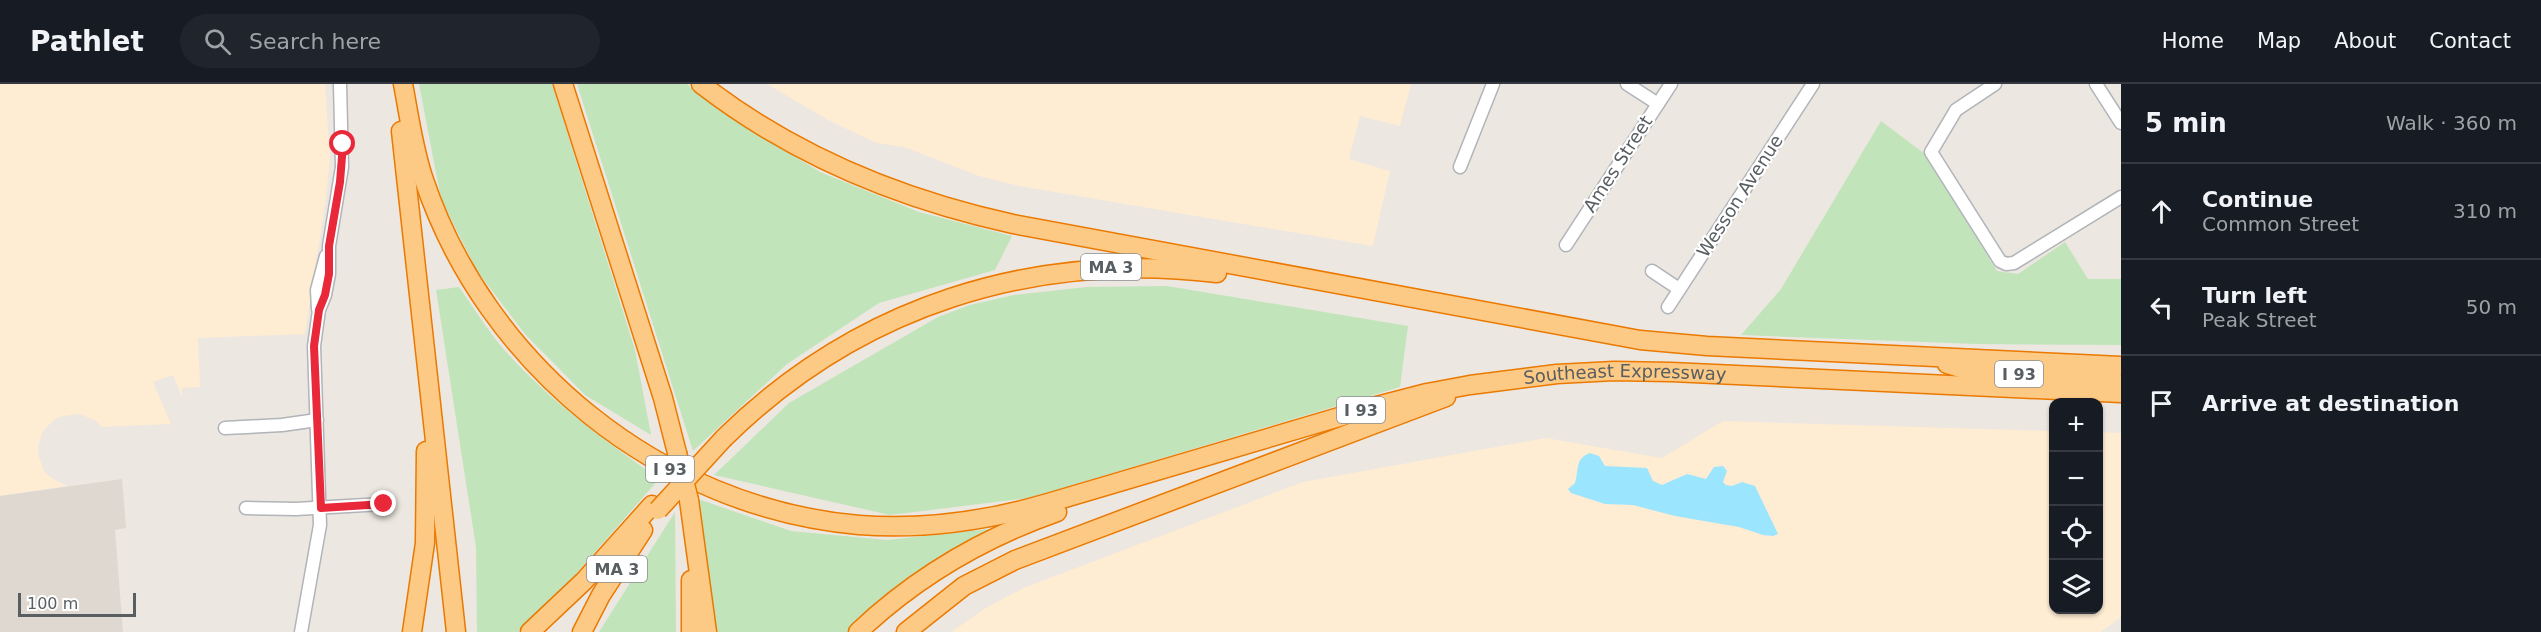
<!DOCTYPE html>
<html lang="en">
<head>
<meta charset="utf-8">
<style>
	body { margin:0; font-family:"DejaVu Sans",sans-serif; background:#20242c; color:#f1f3f6 }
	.controls { position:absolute; right:18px; bottom:18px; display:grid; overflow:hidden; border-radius:12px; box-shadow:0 2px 4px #0004 }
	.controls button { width:54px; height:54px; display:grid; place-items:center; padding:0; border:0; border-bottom:2px solid #363941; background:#171b24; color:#f1f3f6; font:30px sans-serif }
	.scale { position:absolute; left:18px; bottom:15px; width:118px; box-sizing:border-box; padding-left:6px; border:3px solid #585e61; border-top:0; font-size:16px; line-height:21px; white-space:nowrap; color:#585e61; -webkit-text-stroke:4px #fff; paint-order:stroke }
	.stop { position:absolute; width:18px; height:18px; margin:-14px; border:4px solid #e9283a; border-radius:50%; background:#fff }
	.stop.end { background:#e9283a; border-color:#fff; box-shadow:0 2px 6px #0008 }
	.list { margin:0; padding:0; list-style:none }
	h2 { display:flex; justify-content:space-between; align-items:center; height:78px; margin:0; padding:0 24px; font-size:26px }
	h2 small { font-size:20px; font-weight:400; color:#9ea1a6 }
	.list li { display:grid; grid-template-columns:39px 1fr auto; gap:18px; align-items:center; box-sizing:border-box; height:96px; padding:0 24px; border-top:2px solid #363941 }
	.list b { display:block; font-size:22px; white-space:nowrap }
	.list p { margin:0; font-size:20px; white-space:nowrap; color:#9ea1a6 }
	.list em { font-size:20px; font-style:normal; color:#9ea1a6 }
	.icon { flex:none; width:33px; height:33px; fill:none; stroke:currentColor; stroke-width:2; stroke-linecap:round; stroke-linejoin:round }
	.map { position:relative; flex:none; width:2121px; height:548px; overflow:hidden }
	header { display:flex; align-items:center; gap:36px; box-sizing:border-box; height:84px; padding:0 30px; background:#171b24; border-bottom:2px solid #363941 }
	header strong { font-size:28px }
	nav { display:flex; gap:33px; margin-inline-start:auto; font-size:21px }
	.search { width:420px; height:54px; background:#20242c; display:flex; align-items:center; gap:15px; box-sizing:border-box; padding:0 21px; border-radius:33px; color:#9ea1a6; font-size:22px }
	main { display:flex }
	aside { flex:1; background:#171b24 }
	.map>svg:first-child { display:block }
	.commercial { fill:#feecd3 }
	.education { fill:#ded8d1 }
	.green { fill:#c2e4bb }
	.water { fill:#9ce5ff }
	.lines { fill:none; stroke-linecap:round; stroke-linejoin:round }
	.minor-casing { stroke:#b1b4b8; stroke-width:15 }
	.highway-casing { stroke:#eb7900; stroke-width:21 }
	.minor { stroke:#fff; stroke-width:12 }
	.highway { stroke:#fdca85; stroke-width:18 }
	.highway-bridge-casing { stroke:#eb7900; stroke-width:21; stroke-linecap:butt }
	.highway-bridge { stroke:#fdca85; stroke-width:18 }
	.route { stroke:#e9283a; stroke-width:8 }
	.labels { text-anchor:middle; stroke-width:4.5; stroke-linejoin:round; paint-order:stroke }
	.shield { fill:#fff; stroke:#8a8e90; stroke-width:1.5 }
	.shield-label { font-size:16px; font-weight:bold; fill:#585e61 }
	.street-label { font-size:18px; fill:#585e61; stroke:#fff }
</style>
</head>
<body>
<header>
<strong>Pathlet</strong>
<div class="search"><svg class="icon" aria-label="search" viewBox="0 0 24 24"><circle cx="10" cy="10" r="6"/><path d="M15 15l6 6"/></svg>Search here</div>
<nav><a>Home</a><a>Map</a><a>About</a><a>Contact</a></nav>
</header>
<main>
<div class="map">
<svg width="2121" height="548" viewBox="0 0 2121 548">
	<rect width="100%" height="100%" fill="#ece7e0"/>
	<g class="commercial">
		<polygon points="0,0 325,0 330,74 325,121 305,250 198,254 200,303 182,304 182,313 173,291 153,298 171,340 102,343 96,337 80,330 63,332 55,335 43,347 38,362 38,370 44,387 50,393 67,402 0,412"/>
		<polygon points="767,0 1411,0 1400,42 1360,32 1349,75 1390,87 1373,162 1019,102 979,92 904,63 876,59 828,36"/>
		<polygon points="1723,337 2053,347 2054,526 2098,526 2099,348 2121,349 2121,533 2101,548 951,548 987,523 1026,503 1303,398 1546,354 1662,374"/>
	</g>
	<polygon class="education" points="122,395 126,444 115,446 123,548 0,548 0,412"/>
	<g class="green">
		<polygon points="419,0 552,0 635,266 651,351 585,311 525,250 477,187 441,115"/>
		<polygon points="577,0 687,0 718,25 820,88 919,128 1012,152 995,186 879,219 787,280 693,367"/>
		<polygon points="1881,37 1925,70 1997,187 2018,190 2065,158 2088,195 2121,195 2121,261 1976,260 1741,251 1781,205"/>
		<polygon points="1167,202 1408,242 1400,303 1029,414 890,431 714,391 789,319 938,233 970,221 1014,211 1087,203"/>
		<path d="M459,203C471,220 483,239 496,256C541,311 602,354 659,395L568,499L518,548H477L476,463L436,206Z"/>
		<polygon points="698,415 791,447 887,456 989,445 883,514 850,548 715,548"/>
		<polygon points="675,428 676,548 599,548"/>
	</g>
	<path class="water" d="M1590,369L1599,372L1605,382L1647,384L1653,397L1662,401L1687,390L1706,395L1714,383L1723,382L1727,387L1723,398L1726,401L1732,402L1742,398L1755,402L1778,450L1773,452L1763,451L1739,443L1675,432L1633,421L1605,420L1571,409L1568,405L1575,399C1579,386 1575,374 1590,369Z"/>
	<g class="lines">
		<defs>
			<g id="minor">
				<polyline points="1627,0 1658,20"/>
				<polyline points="1995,0 1956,26 1931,68 2000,177 2006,180 2014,179 2121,113"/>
				<polyline points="2096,0 2121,39"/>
				<polyline points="1460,83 1493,0"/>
				<polyline points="1566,161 1671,0"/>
				<polyline points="1652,187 1679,205"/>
				<polyline points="1668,223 1813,0"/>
				<polyline points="318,225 317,206 326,172"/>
				<polyline points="225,344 282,341 317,336"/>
				<polyline points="246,424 296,425 383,420"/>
				<polyline points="301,548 320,441 314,262 319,226 325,211 329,190 329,162 342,83 340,0"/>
			</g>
			<g id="highway">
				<path id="s1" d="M403,0C409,31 413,63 423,93C485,281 661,424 859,441C923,446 986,437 1048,419L1373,323L1427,309L1470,301L1557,290L1614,287L1671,288L2121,309"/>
				<polyline points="563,0 663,314 677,369"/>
				<path d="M701,0C794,72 899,115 1013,140L1640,256L1707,262L2121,282"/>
				<polyline points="401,47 456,548"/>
				<polyline points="1947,280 1973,288 2113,296"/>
				<path d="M724,354C858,222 1032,167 1217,189"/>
				<polyline points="689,416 707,548"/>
				<polyline points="691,496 691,548"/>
				<polyline points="412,548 425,459 426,367"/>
				<polyline points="530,548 584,497 652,421"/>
				<polyline points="582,548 601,511 643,446"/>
				<path d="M858,548C916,493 983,454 1057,428"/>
				<polyline points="906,548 964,502 1015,476 1446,313"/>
			</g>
		</defs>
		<use href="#minor" class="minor-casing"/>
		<use href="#highway" class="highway-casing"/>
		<use href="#minor" class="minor"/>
		<use href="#highway" class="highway"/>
		<defs>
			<g id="highway-bridge">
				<polyline points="677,369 689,416"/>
				<polyline points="658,426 724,354"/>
			</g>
		</defs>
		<use href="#highway-bridge" class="highway-bridge-casing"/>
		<use href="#highway-bridge" class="highway-bridge"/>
	</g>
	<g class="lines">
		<polyline class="route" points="343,60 340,98 329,162 329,190 325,211 319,226 314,262 321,424 384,420"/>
	</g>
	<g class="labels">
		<g class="shield">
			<rect x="1081" y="170" width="60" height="26" rx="4.5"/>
			<rect x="1995" y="277" width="48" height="26" rx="4.5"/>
			<rect x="1337" y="313" width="48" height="26" rx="4.5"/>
			<rect x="646" y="372" width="48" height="26" rx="4.5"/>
			<rect x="587" y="472" width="60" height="26" rx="4.5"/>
		</g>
		<g class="shield-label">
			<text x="1111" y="189">MA 3</text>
			<text x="2019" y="296">I 93</text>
			<text x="1361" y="332">I 93</text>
			<text x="670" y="391">I 93</text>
			<text x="617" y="491">MA 3</text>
		</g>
		<g class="street-label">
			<text transform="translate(1618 80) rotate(-57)" y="6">Ames Street</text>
			<text transform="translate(1740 112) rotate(-57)" y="6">Wesson Avenue</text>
			<text dy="6" stroke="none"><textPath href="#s1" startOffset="1470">Southeast Expressway</textPath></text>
		</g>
	</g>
</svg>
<div class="controls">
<button>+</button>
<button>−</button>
<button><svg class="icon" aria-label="locate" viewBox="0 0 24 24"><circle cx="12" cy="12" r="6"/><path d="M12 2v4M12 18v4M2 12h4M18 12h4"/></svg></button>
<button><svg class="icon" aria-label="layers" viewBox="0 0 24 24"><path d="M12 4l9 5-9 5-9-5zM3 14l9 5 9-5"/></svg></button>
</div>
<div class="scale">100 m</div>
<div class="stop" style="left:343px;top:60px"></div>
<div class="stop end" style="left:384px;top:420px"></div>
</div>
<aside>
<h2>5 min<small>Walk · 360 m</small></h2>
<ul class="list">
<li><svg class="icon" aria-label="ahead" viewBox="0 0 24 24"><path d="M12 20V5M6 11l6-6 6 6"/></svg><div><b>Continue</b><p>Common Street</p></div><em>310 m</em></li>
<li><svg class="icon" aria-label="left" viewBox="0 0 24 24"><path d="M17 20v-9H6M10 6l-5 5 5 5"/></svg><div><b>Turn left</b><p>Peak Street</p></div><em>50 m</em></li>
<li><svg class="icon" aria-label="arrive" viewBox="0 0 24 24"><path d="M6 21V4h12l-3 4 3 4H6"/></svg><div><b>Arrive at destination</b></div></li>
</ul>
</aside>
</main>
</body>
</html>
